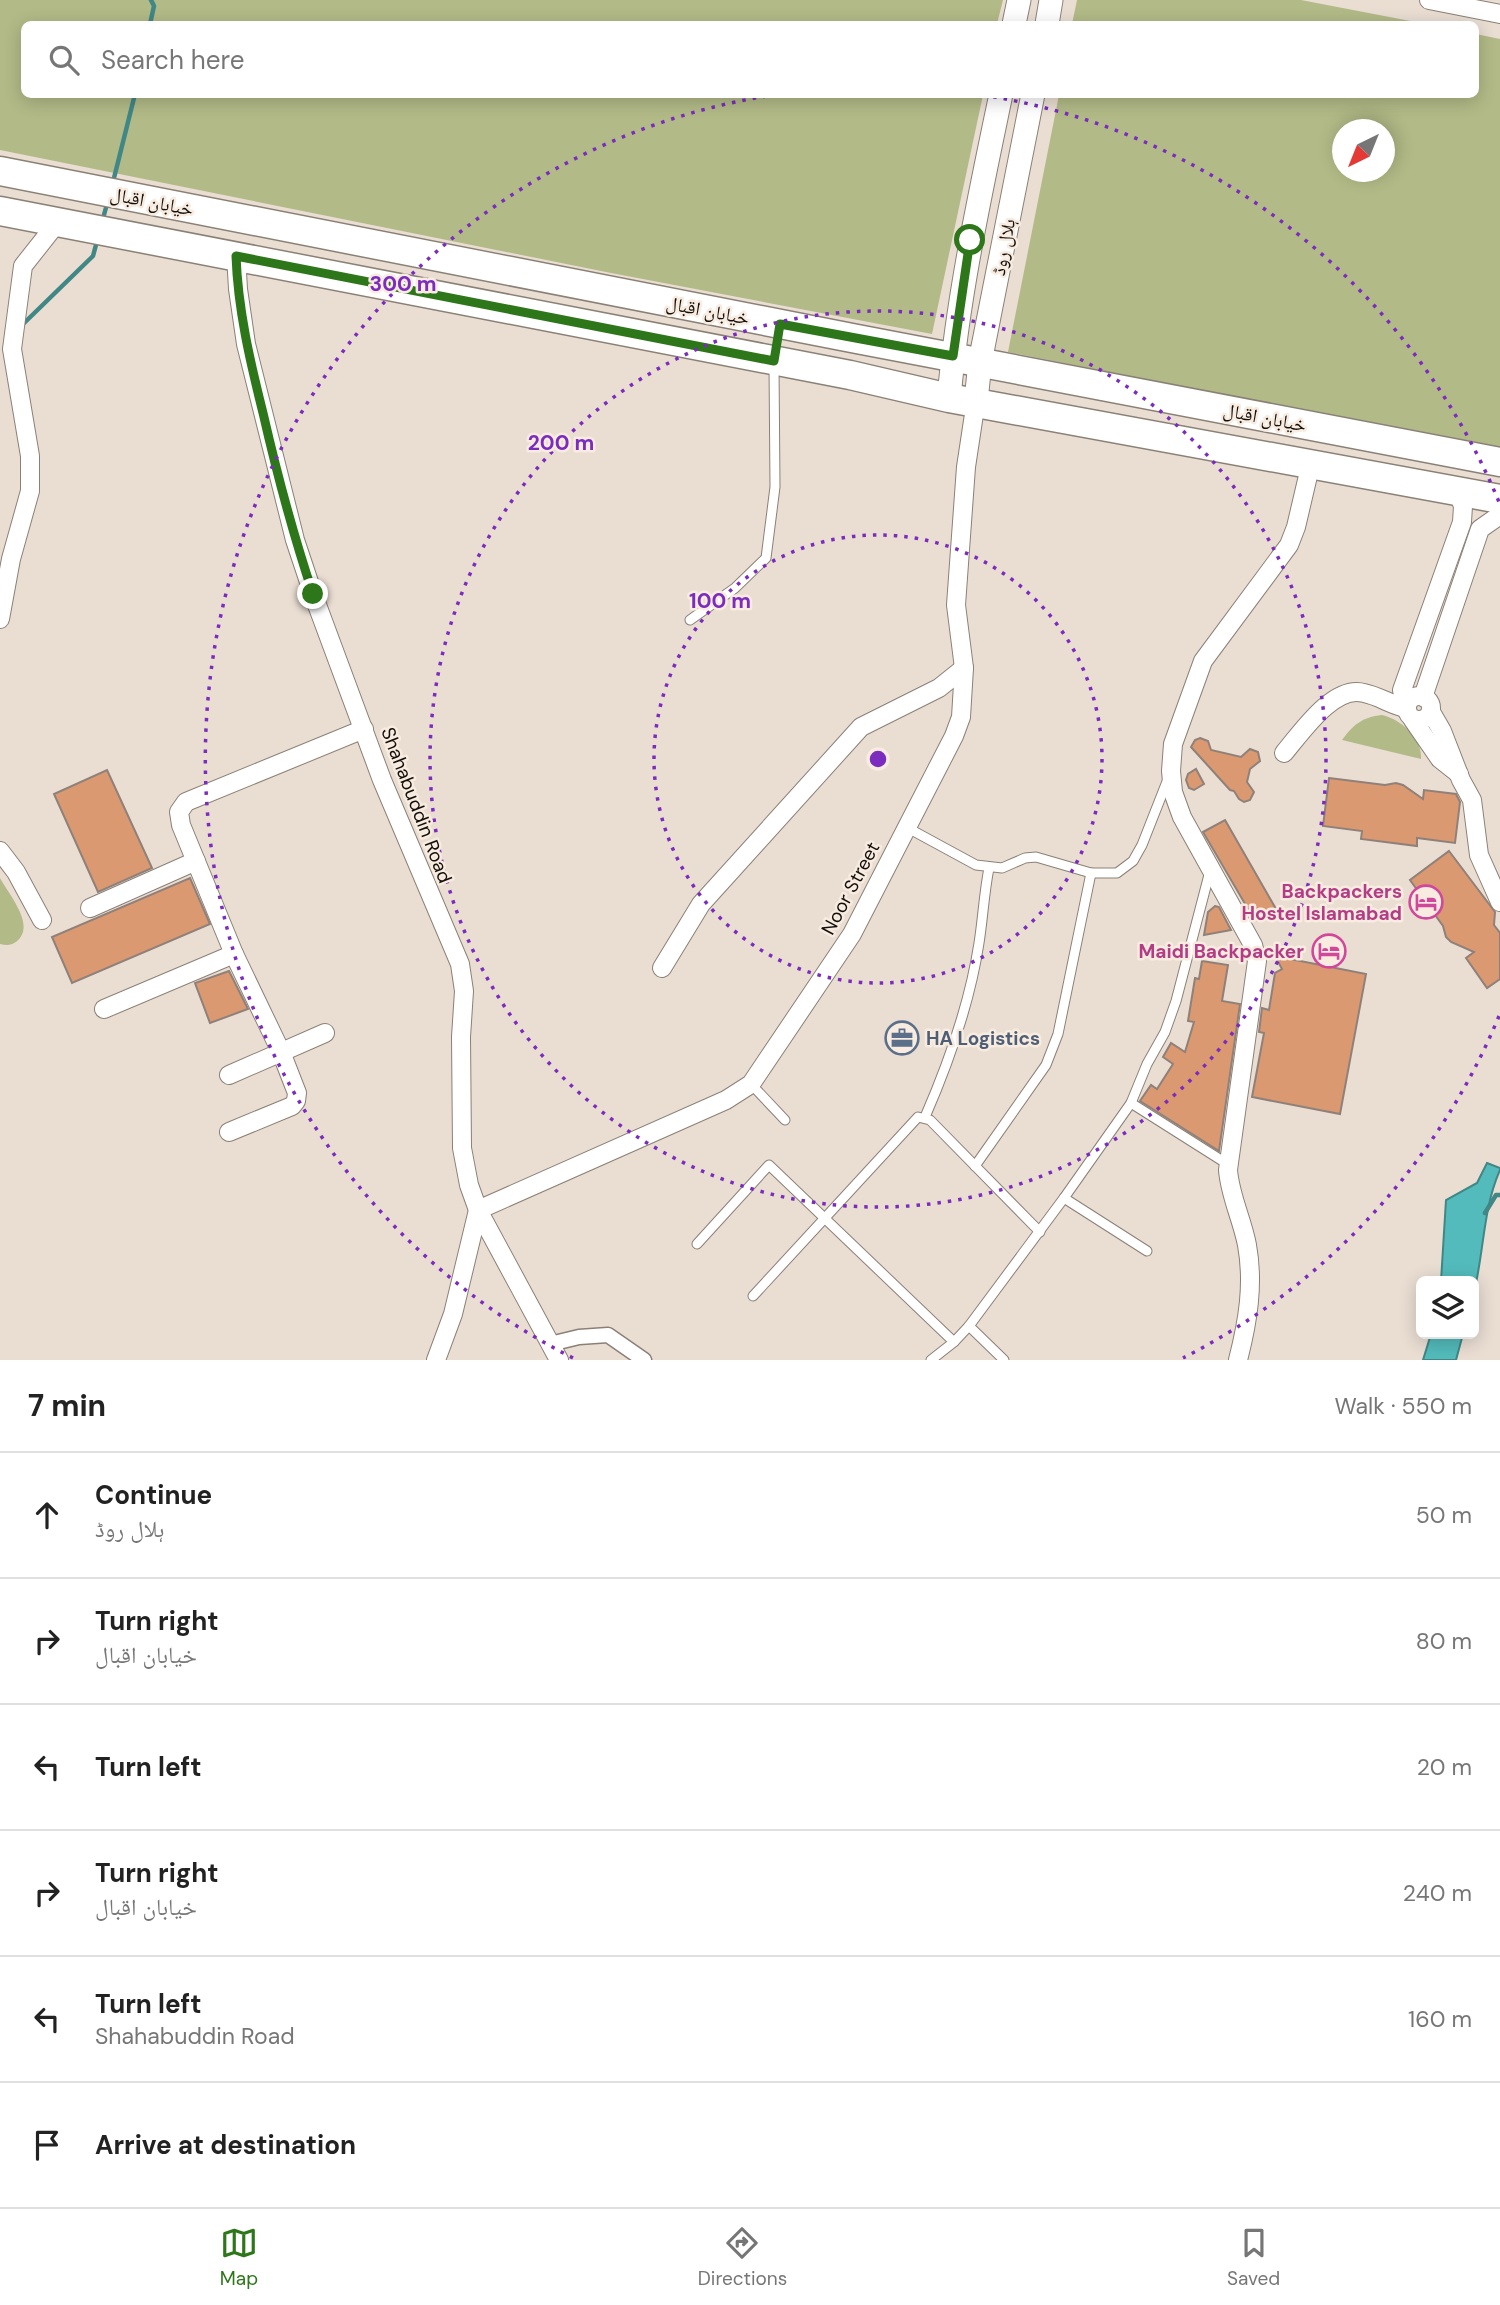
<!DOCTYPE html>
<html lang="en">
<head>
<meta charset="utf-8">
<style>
	body { margin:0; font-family:"DM Sans","Noto Naskh Arabic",sans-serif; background:#f6f6f6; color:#222 }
	.controls { position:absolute; right:21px; bottom:21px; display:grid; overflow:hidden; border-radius:10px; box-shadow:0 4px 18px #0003 }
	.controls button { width:63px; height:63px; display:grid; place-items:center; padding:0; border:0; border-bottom:2px solid #e0e0e0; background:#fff; color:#222; font:35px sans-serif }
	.compass { position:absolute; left:1332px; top:119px; width:63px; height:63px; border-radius:50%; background:#fff; box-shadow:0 4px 18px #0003; rotate:223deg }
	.stop { position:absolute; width:21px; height:21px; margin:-16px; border:5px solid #2e761a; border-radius:50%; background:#fff }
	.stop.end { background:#2e761a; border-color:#fff; box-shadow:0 2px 7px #0008 }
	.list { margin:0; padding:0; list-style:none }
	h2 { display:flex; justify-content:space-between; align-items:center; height:91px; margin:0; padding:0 28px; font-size:30px }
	h2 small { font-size:23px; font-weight:400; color:#767676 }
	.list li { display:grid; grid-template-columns:46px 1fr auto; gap:21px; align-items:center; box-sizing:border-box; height:126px; padding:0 28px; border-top:2px solid #e0e0e0 }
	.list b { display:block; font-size:26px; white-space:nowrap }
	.list p { margin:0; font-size:23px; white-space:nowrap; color:#767676 }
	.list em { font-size:23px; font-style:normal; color:#767676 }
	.icon { flex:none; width:38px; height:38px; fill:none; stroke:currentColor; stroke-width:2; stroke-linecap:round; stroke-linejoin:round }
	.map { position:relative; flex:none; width:1500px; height:1360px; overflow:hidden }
	.search { position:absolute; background:#fff; box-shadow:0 4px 18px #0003; left:21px; right:21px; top:21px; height:77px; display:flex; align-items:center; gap:18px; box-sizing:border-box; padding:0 24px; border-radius:10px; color:#767676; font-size:26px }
	.sheet { height:847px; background:#fff }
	nav { display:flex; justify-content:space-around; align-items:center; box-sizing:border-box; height:98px; border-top:2px solid #e0e0e0; background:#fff; font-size:19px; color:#767676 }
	nav a { display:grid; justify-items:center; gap:4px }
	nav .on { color:#2e761a }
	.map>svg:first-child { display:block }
	.green { fill:#b2ba87; fill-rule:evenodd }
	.water { fill:#53bbbb; stroke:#408786; stroke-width:2 }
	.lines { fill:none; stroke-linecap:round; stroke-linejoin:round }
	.stream { stroke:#408786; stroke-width:4.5 }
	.building { fill:#db9971; stroke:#8f817a; stroke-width:2 }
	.service-casing { stroke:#8b8076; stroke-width:11 }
	.pedestrian-casing { stroke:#8b8076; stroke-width:17 }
	.minor-casing { stroke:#8b8076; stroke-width:20 }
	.tertiary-casing { stroke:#8b8076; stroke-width:25 }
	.primary-casing { stroke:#8b8076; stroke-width:31 }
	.service { stroke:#fff; stroke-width:9 }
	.pedestrian { stroke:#fff; stroke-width:14 }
	.minor { stroke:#fff; stroke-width:18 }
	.tertiary { stroke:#fff; stroke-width:23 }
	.primary { stroke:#fff; stroke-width:28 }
	.route { stroke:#2e761a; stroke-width:9 }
	.ring { fill:none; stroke:#7b2cbf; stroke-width:3.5; stroke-dasharray:3.5 7 }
	.labels { text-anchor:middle; stroke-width:5; stroke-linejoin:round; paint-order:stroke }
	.street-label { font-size:19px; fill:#130f0b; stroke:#f8ebe0 }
	.hotel-label { font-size:19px; font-weight:bold; fill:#b23c85; stroke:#f8ebe0; text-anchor:end }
	.service-label { font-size:19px; font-weight:bold; fill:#4e5e75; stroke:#f8ebe0; text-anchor:start }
	.centre { fill:#7b2cbf; stroke:#f8ebe0; stroke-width:3.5 }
	.ring-label { font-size:21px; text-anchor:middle; font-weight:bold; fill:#7b2cbf; stroke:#f8ebe0; stroke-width:5; stroke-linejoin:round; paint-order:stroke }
</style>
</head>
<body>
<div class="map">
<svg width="1500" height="1360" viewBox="0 0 1500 1360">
	<rect width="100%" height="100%" fill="#eaded3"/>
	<g class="green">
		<polygon points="0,0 1003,0 997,24 24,24 24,94 983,95 932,334 611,273 0,150"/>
		<polygon points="1077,0 1301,0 1426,24 1072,24"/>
		<path d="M1476,34L1500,39V450L1008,352L1059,95L1476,94ZM1342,130H1384V172H1342Z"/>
		<path d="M1382,715C1402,720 1422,738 1421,759L1342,740C1353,725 1362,717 1382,715Z"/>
		<path d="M0,878C8,893 33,922 20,938C14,945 9,946 0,944Z"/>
	</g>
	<g class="water">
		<path d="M1487,1163L1500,1168V1170C1483,1208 1484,1252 1474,1292V1281H1441L1446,1200L1477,1183Z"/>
		<polygon points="1431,1334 1463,1334 1456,1360 1423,1360"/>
	</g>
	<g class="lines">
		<g class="stream">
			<polyline points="150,24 154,6 151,0"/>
			<polyline points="113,182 135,94"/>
			<polyline points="102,222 107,204"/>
			<polyline points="20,327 93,256 97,241"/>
			<polyline points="1485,1213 1496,1195 1500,1195"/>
		</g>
	</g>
	<g class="building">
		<polygon points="1200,738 1208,741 1211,750 1241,757 1250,749 1258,752 1260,761 1250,769 1247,782 1254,792 1250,800 1244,802 1239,799 1234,791 1230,790 1191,747 1195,740"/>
		<polygon points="1196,769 1204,784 1194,790 1189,788 1186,780 1188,774"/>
		<polygon points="107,770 152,868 98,892 54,794"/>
		<polygon points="1329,778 1385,785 1396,783 1403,785 1423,799 1424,790 1456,794 1460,802 1455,843 1417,838 1417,846 1361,839 1362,831 1323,826"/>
		<polygon points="1225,820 1276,909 1255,921 1203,832"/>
		<polygon points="1449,851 1495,912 1494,925 1500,933 1500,979 1487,988 1466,958 1474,952 1451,942 1446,937 1443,926 1410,880"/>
		<polygon points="190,878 210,924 72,983 52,937"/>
		<polygon points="1215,906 1219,907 1231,930 1204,935 1208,912"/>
		<polygon points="1275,956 1366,974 1340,1114 1252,1097 1264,1033 1259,1032 1262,1008 1269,1010 1275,973 1282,969"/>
		<polygon points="1202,961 1228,965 1222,1001 1240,1004 1219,1151 1140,1101 1151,1085 1157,1089 1173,1064 1163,1057 1171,1043 1185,1052 1194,1022 1188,1021 1195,978 1199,979"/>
		<polygon points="229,971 248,1009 210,1023 195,983"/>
	</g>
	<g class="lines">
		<defs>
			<g id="service">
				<polyline points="690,620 735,588 766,558 775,487 774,365"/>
				<polyline points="906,827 976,865 1002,868 1025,858 1036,857 1091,873 1117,873 1133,861 1142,845 1168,779"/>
				<polyline points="751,1084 785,1120"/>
				<polyline points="1131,1103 1229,1165"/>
				<path d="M925,1117C949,1062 970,1002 979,943C983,918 984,893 989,868"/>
				<polyline points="975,1166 1046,1065 1058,1034 1091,873"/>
				<polyline points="1064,1198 1147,1251"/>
				<polyline points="697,1244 769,1165 954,1342"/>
				<polyline points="753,1296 918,1117 930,1120 1040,1232"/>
				<polyline points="969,1326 1004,1360"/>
				<polyline points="931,1360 954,1342 969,1326 1064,1198 1131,1103 1147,1064 1165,1032 1176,1001 1210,871"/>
			</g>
			<polyline id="pedestrian" points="550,1344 579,1337 608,1335 644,1360"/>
			<g id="minor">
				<polyline points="1429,0 1500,14"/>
				<polyline points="236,255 238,289 246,344 295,540 313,594 382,780 460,964 464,991 461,1037 462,1148 469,1185 478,1210 559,1360"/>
				<polyline points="0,619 11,559 30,491 30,456 12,349 23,266 57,223"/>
				<circle cx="1419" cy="708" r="12"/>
				<polyline points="1423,697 1480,529 1500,515"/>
				<polyline points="1408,702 1403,695 1402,690 1462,522 1463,506 1457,491"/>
				<polyline points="1431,712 1442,731 1461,780 1472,800 1479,855 1500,902"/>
				<polyline points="1413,720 1440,759 1459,774"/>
				<path d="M1284,753C1301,733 1334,684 1364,693C1379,696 1391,705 1406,708"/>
				<polyline points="0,851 16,872 42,920"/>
				<polyline points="90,908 196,861"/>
				<polyline points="662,968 701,904 861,727 939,688 964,668"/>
				<polyline points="104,1009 234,954"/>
				<polyline points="229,1075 325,1033"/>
				<polyline points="229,1132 292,1106 296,1101 297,1093 281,1052 234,954 181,825 179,812 186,802 364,729"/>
				<polyline points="436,1360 453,1314 478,1210 726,1100 751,1084 852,934 954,736 961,717 964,668 956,605 966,467 976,401"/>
				<path d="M1238,1360C1248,1321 1254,1284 1247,1245C1242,1219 1230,1196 1228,1170L1257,961L1253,945L1182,817L1173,792L1171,771L1173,744L1203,661L1289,545L1296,527L1311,463"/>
			</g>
			<g id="tertiary">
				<polyline points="1014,24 1019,0"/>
				<polyline points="1047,24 1051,0"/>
				<path d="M949,398C958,295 980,195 1001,94"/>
				<polyline points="976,401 980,362 1033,94"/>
			</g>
			<g id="primary">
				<polyline points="0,171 857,339 1500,462"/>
				<polyline points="0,211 850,375 949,398 1500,499"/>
			</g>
		</defs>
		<use href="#service" class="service-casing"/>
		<use href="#pedestrian" class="pedestrian-casing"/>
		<use href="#minor" class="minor-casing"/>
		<use href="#tertiary" class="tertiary-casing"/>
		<use href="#primary" class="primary-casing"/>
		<use href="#service" class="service"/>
		<use href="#pedestrian" class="pedestrian"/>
		<use href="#minor" class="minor"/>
		<use href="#tertiary" class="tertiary"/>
		<use href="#primary" class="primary"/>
	</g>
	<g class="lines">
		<path class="route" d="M313,594C293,534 277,474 263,413C250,361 238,310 236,256L774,361L780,324L953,356L970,240"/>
	</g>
	<g class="ring">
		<circle cx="878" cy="759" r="224"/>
		<circle cx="878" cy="759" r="448"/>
		<path d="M1499 1016A672 672 0 0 1 1183 1358M573 1358A672 672 0 0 1 773 95M983 95A672 672 0 0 1 1499 502"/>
	</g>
	<defs>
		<symbol id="hotel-ring" viewBox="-11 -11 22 22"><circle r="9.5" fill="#f8ebe0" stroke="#d1479c" stroke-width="1.5"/><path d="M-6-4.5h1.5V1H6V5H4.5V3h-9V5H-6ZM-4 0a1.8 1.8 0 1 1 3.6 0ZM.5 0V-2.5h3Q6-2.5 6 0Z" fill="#d1479c"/></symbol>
		<symbol id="office-ring" viewBox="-11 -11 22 22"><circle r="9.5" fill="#f8ebe0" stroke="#5c6f8a" stroke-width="1.5"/><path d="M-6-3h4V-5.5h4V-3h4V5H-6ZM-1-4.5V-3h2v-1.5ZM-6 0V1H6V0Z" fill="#5c6f8a"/></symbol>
	</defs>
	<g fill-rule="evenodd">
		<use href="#hotel-ring" x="1407" y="883" width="38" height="38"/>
		<use href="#hotel-ring" x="1310" y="932" width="38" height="38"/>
		<use href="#office-ring" x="883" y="1019" width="38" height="38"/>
	</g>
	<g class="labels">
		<g class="street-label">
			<text transform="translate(152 201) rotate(11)" y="7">خیابان اقبال</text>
			<text transform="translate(1003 247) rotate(-79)" y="7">ہلال روڈ</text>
			<text transform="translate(708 310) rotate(11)" y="7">خیابان اقبال</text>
			<text transform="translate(1265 417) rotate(11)" y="7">خیابان اقبال</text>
			<text transform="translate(417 805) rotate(69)" y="7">Shahabuddin Road</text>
			<text transform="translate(850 888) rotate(-62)" y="7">Noor Street</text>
		</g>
		<g class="hotel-label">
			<text x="1402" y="898">Backpackers<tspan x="1402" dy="22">Hostel Islamabad</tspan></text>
			<text x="1304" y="958">Maidi Backpacker</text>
		</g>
		<g class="service-label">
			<text x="926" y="1045">HA Logistics</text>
		</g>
	</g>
	<circle cx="878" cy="759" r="10" class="centre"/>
	<g class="ring-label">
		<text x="403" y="291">300 m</text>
		<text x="561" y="450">200 m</text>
		<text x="720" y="608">100 m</text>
	</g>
</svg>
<div class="controls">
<button><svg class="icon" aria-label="layers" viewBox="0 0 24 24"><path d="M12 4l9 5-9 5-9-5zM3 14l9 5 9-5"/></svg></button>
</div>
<svg class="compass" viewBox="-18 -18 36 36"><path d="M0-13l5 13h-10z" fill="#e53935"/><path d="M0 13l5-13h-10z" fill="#767676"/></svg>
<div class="stop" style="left:970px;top:240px"></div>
<div class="stop end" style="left:313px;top:594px"></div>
<div class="search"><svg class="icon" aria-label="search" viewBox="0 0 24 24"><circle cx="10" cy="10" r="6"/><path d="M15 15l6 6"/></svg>Search here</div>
</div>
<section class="sheet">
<h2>7 min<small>Walk · 550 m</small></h2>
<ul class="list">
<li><svg class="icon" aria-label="ahead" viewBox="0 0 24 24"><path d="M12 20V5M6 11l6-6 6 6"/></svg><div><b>Continue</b><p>ہلال روڈ</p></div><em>50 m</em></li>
<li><svg class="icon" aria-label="right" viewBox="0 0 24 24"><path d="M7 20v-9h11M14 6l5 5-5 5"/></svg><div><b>Turn right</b><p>خیابان اقبال</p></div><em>80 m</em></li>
<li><svg class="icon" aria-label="left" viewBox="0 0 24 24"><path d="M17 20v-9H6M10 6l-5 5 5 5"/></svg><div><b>Turn left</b></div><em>20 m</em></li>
<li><svg class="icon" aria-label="right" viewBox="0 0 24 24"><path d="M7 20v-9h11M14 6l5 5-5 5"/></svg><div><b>Turn right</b><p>خیابان اقبال</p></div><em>240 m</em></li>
<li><svg class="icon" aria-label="left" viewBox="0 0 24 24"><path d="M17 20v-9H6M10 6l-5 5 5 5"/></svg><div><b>Turn left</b><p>Shahabuddin Road</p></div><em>160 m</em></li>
<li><svg class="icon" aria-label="arrive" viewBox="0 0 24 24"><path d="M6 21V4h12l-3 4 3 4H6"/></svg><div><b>Arrive at destination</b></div></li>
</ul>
</section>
<nav>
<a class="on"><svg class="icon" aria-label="map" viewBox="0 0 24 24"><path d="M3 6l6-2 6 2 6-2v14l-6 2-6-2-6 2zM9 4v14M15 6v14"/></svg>Map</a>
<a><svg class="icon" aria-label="directions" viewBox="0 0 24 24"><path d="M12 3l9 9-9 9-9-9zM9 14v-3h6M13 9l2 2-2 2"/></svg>Directions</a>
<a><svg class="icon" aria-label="saved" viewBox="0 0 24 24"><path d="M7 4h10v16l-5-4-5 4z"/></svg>Saved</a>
</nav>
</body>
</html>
